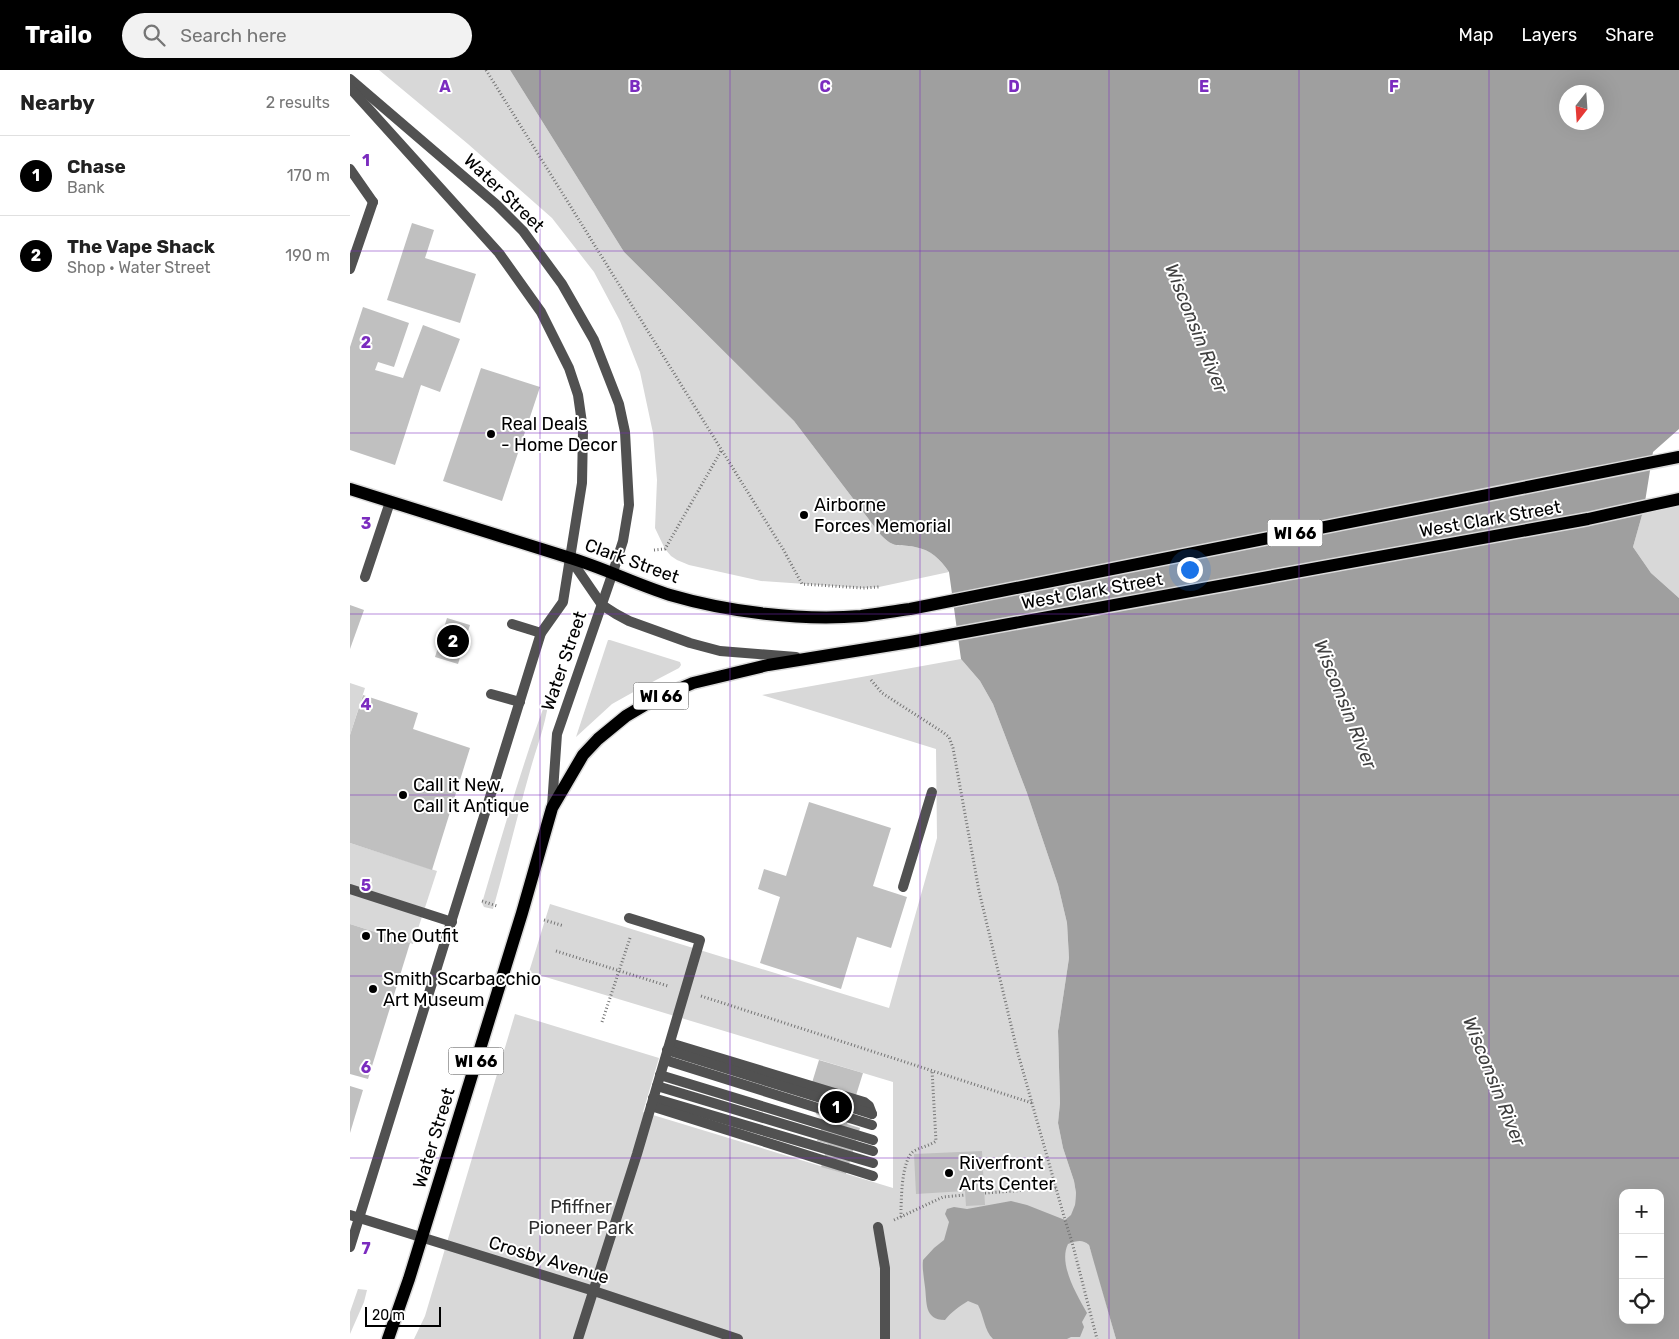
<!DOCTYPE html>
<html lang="en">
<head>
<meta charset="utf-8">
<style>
	body { margin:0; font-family:Rubik,sans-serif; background:#f2f2f2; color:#222 }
	.controls { position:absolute; right:15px; bottom:15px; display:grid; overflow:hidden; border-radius:10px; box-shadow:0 5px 20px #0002 }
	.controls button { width:45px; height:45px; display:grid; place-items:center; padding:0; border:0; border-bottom:1px solid #e0e0e0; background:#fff; color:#222; font:25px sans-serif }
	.compass { position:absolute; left:1209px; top:15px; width:45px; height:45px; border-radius:50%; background:#fff; box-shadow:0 5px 20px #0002; rotate:197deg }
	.scale { position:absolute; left:15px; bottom:12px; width:76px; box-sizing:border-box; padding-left:5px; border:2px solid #000; border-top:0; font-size:14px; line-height:18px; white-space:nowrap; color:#000; -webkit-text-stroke:4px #fff; paint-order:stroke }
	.you { position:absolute; left:839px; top:499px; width:18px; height:18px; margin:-12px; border:4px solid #fff; border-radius:50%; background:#1a73e8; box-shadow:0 0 0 8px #1a73e833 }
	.badge { display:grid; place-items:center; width:32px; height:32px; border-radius:50%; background:#000; color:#fff; font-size:16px; font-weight:700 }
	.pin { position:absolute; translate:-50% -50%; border:2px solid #fff; box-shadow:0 1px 5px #0006 }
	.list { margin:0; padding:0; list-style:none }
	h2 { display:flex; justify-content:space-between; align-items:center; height:65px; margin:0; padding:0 20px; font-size:21px }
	h2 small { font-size:16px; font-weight:400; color:#767676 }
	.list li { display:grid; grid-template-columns:32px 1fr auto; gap:15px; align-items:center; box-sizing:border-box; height:80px; padding:0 20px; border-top:1px solid #e0e0e0 }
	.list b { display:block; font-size:19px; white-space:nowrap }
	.list p { margin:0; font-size:16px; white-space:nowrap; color:#767676 }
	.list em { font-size:16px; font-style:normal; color:#767676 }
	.icon { flex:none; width:28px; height:28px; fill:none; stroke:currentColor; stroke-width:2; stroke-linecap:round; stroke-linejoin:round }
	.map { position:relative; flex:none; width:1329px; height:1269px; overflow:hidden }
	header { display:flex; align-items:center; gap:30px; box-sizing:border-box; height:70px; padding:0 25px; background:#000; color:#fff }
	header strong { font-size:24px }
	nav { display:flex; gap:28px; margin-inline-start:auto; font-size:18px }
	.search { width:350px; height:45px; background:#f2f2f2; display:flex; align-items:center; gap:12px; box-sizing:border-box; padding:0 18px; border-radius:28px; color:#767676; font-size:19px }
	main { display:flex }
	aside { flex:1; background:#fff }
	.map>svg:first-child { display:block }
	.green { fill:#d8d8d8 }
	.water { fill:#9f9f9f; fill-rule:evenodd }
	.building { fill:#c0c0c0 }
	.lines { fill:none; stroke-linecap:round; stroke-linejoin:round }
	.primary-casing { stroke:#dbdbdb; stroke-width:15 }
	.path { stroke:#737373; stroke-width:3; stroke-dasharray:1 2.5; stroke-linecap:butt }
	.service { stroke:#515151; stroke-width:10 }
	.minor { stroke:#515151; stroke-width:10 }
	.tertiary { stroke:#515151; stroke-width:10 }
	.primary { stroke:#000; stroke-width:12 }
	.grid { fill:none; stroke:#7b2cbf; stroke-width:1; stroke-opacity:0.55 }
	.poi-dot { fill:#000; stroke:#fff; stroke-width:2 }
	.labels { text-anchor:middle; stroke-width:4; stroke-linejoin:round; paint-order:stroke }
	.shield { fill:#fff; stroke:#4c4c4c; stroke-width:1 }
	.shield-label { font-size:16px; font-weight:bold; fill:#000 }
	.street-label { font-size:18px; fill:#000; stroke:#fff }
	.poi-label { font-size:18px; fill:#000; stroke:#fff; text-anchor:start }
	.park-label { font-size:18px; fill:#2f2f2f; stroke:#fff }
	.water-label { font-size:19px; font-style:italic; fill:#404040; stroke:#fff }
	.grid-label { font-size:16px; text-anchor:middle; font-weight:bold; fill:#7b2cbf; stroke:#fff; stroke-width:4; stroke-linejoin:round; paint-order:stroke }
</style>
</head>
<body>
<header>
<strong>Trailo</strong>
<div class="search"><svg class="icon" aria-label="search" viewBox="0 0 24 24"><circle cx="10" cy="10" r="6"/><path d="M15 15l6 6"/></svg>Search here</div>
<nav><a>Map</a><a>Layers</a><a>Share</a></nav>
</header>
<main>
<aside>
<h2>Nearby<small>2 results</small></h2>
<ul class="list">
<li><span class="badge">1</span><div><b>Chase</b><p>Bank</p></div><em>170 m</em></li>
<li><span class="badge">2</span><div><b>The Vape Shack</b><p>Shop · Water Street</p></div><em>190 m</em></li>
</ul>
</aside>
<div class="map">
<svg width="1329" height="1269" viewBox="0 0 1329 1269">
	<rect width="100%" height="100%" fill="#fff"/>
	<g class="green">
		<path d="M29,0H160L274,182L444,351L530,464C545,480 547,473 565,477C581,480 590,489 599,502L529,517L513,518L411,511L339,495L327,490L321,486L315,479L305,458L307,410L303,363L290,302L270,251L244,202L202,148L118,74Z"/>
		<polygon points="1329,429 1329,528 1301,503 1283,477 1294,438"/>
		<polygon points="258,570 260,570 330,592 331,595 329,598 287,620 262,634 226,667"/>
		<polygon points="611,589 630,611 643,634 677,723 708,815 717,853 719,888 708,961 710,1033 708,1053 713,1078 724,1111 726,1123 725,1135 744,1190 766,1269 64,1269 75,1246 165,944 309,988 293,1042 543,1118 543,1012 179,902 200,834 539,938 587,768 586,679 412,625"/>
		<polygon points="0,613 15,618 0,665"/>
		<path d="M199,623C198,650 187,675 180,701C167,747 156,793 143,839L134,837L132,833C153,762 173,691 199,623Z"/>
		<polygon points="0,773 87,801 63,874 0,854"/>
		<polygon points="8,1219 17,1220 14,1232 0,1264 0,1242"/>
	</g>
	<path class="water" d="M160,0H1329V359L1303,382L1294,438L1283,477L1301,503L1329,528V1269H766L739,1175C732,1169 727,1171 718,1174C708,1194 727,1225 737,1243L732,1252L734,1257L730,1267H721L717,1269H643C634,1260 634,1246 628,1235L618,1231C610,1236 600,1243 595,1250C574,1250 577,1232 575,1217C574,1208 572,1199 573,1190L584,1178L594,1170L599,1152L595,1144L597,1139L604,1137L617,1139L661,1131L677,1135L715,1150L721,1145L725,1135L726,1123L724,1111L713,1078L708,1053L710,1033L708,961L719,888L717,853L708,815L677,723L643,634L630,611L611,589L599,502C590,489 581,480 565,477C547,473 545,480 530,464L444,351L274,182ZM1216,22H1246V52H1216ZM1273,1123H1310V1250H1273Z"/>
	<g class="building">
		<polygon points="62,153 84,160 75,188 126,204 110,253 37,230"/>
		<polygon points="13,237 59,253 44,297 28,292 25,300 53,308 73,255 110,269 90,322 71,315 45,395 0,380 0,277"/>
		<polygon points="131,298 190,317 152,431 93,411"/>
		<polygon points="0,535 14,540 0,579"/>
		<polygon points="97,548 120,555 108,594 85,587"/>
		<polygon points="13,625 68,643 63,659 120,678 82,800 0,773 0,665"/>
		<polygon points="459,732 541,758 523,816 557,827 541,878 507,867 491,919 410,893 430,827 408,819 414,799 436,806"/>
		<polygon points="0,854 60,873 18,1009 0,1004"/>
		<polygon points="469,990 513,1003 497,1054 510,1058 496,1104 471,1097 478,1074 467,1071 475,1047 466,1044 474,1020 461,1016"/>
		<polygon points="0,1016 13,1020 0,1063"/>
		<polygon points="632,1081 635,1135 616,1136 615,1121 566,1124 564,1084"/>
	</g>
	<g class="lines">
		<defs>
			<g id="primary">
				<path d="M0,419C72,442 145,464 217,487C252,497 285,514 320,525C378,542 451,551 511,546C528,544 544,541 560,539L1329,387"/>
				<polyline points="38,1269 59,1209 105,1060 172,843 202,738 233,685 248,669 276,646 303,630 343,613 418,595 560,572 1238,449 1329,429"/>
			</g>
		</defs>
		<use href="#primary" class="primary-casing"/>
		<g class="path">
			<polyline points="136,0 433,479 452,514 513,518 529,517"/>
			<polyline points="304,480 315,479 371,381"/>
			<polyline points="521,610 532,623 594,663 599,667 603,678 629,821 667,980 715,1150 722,1172 747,1269"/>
			<polyline points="132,831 147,836"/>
			<polyline points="194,850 214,856"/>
			<polyline points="206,881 318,916"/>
			<polyline points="351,926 682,1033"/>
			<polyline points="252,952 280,868"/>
			<polyline points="635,1123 706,1118"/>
			<path d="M551,1147C551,1133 551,1089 564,1081C571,1077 579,1076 586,1071L582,1000"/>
			<polyline points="544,1150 593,1127 615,1125"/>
		</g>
		<g class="service">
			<polyline points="0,99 23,132"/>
			<polyline points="15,507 40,432"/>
			<polyline points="162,554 191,563"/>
			<polyline points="141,624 170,632"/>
			<polyline points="553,817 582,722"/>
			<polyline points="320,973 514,1032 519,1036 522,1044"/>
			<polyline points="317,980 522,1044"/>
			<polyline points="315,990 522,1055"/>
			<polyline points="310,1005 523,1070"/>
			<polyline points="307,1016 523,1081"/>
			<polyline points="303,1028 523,1093"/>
			<polyline points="301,1036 523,1106"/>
			<polyline points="528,1157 535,1198 535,1269"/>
			<polyline points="228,1269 287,1084 350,870 279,848"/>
		</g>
		<g class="minor">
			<polyline points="0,199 23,132"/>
			<polyline points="0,819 102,852"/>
			<polyline points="0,1145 244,1221 388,1269"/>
		</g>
		<g class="tertiary">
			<polyline points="0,9 147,135 173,161 212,214 244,270 269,334 275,362 279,435 273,471 262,505 207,664 202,736"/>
			<polyline points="0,18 149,183 191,242 219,298 228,325 233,360 232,413 213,532 191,563 0,1177"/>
			<polyline points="219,487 252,535 266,544 279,551 340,573 370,581 446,587"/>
		</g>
		<use href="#primary" class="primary"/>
	</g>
	<path class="grid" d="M190,0V1269M380,0V1269M570,0V1269M759,0V1269M949,0V1269M1139,0V1269M0,181H1329M0,363H1329M0,544H1329M0,725H1329M0,906H1329M0,1088H1329"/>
	<g class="poi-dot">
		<circle cx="141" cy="364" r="5"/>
		<circle cx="454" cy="445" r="5"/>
		<circle cx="53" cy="725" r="5"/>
		<circle cx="16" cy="866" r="5"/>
		<circle cx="23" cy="919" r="5"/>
		<circle cx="599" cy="1103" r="5"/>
	</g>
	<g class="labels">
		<g class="shield">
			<rect x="917.5" y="449.5" width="55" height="27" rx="4"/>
			<rect x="283.5" y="612.5" width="55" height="27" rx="4"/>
			<rect x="98.5" y="977.5" width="55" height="27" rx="4"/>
		</g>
		<g class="shield-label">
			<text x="945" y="469">WI 66</text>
			<text x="311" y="632">WI 66</text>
			<text x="126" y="997">WI 66</text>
		</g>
		<g class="street-label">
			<text transform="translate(154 123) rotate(44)" y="6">Water Street</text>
			<text transform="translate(1140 449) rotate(-10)" y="6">West Clark Street</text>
			<text transform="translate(282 491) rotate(20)" y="6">Clark Street</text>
			<text transform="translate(742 521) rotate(-10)" y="6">West Clark Street</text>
			<text transform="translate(214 591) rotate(-71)" y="6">Water Street</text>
			<text transform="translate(84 1068) rotate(-73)" y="6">Water Street</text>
			<text transform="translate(199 1190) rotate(17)" y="6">Crosby Avenue</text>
		</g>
		<g class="poi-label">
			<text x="151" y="360">Real Deals<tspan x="151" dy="21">- Home Decor</tspan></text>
			<text x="464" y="441">Airborne<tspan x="464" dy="21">Forces Memorial</tspan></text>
			<text x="63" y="721">Call it New,<tspan x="63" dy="21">Call it Antique</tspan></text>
			<text x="26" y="872">The Outfit</text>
			<text x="33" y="915">Smith Scarbacchio<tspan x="33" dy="21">Art Museum</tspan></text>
			<text x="609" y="1099">Riverfront<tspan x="609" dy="21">Arts Center</tspan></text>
		</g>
		<g class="park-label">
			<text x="231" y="1143">Pfiffner<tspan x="231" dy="21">Pioneer Park</tspan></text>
		</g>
		<g class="water-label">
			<text transform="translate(847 258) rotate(68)" y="7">Wisconsin River</text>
			<text transform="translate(996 634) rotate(68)" y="7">Wisconsin River</text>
			<text transform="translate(1145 1011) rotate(68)" y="7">Wisconsin River</text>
		</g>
	</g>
	<g class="grid-label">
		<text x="95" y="22">A</text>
		<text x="285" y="22">B</text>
		<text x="475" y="22">C</text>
		<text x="664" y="22">D</text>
		<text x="854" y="22">E</text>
		<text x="1044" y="22">F</text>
		<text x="16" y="96">1</text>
		<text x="16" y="278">2</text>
		<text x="16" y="459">3</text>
		<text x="16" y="640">4</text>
		<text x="16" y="821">5</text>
		<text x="16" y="1003">6</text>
		<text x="16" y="1184">7</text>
	</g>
</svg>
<div class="controls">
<button>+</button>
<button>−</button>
<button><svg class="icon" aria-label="locate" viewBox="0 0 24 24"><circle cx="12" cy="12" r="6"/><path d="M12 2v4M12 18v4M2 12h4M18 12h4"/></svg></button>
</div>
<svg class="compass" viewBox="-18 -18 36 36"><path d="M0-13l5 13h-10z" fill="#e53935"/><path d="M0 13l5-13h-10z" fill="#767676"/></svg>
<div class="scale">20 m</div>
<div class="you"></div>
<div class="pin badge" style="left:486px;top:1037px">1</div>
<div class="pin badge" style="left:103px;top:571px">2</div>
</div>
</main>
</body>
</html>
